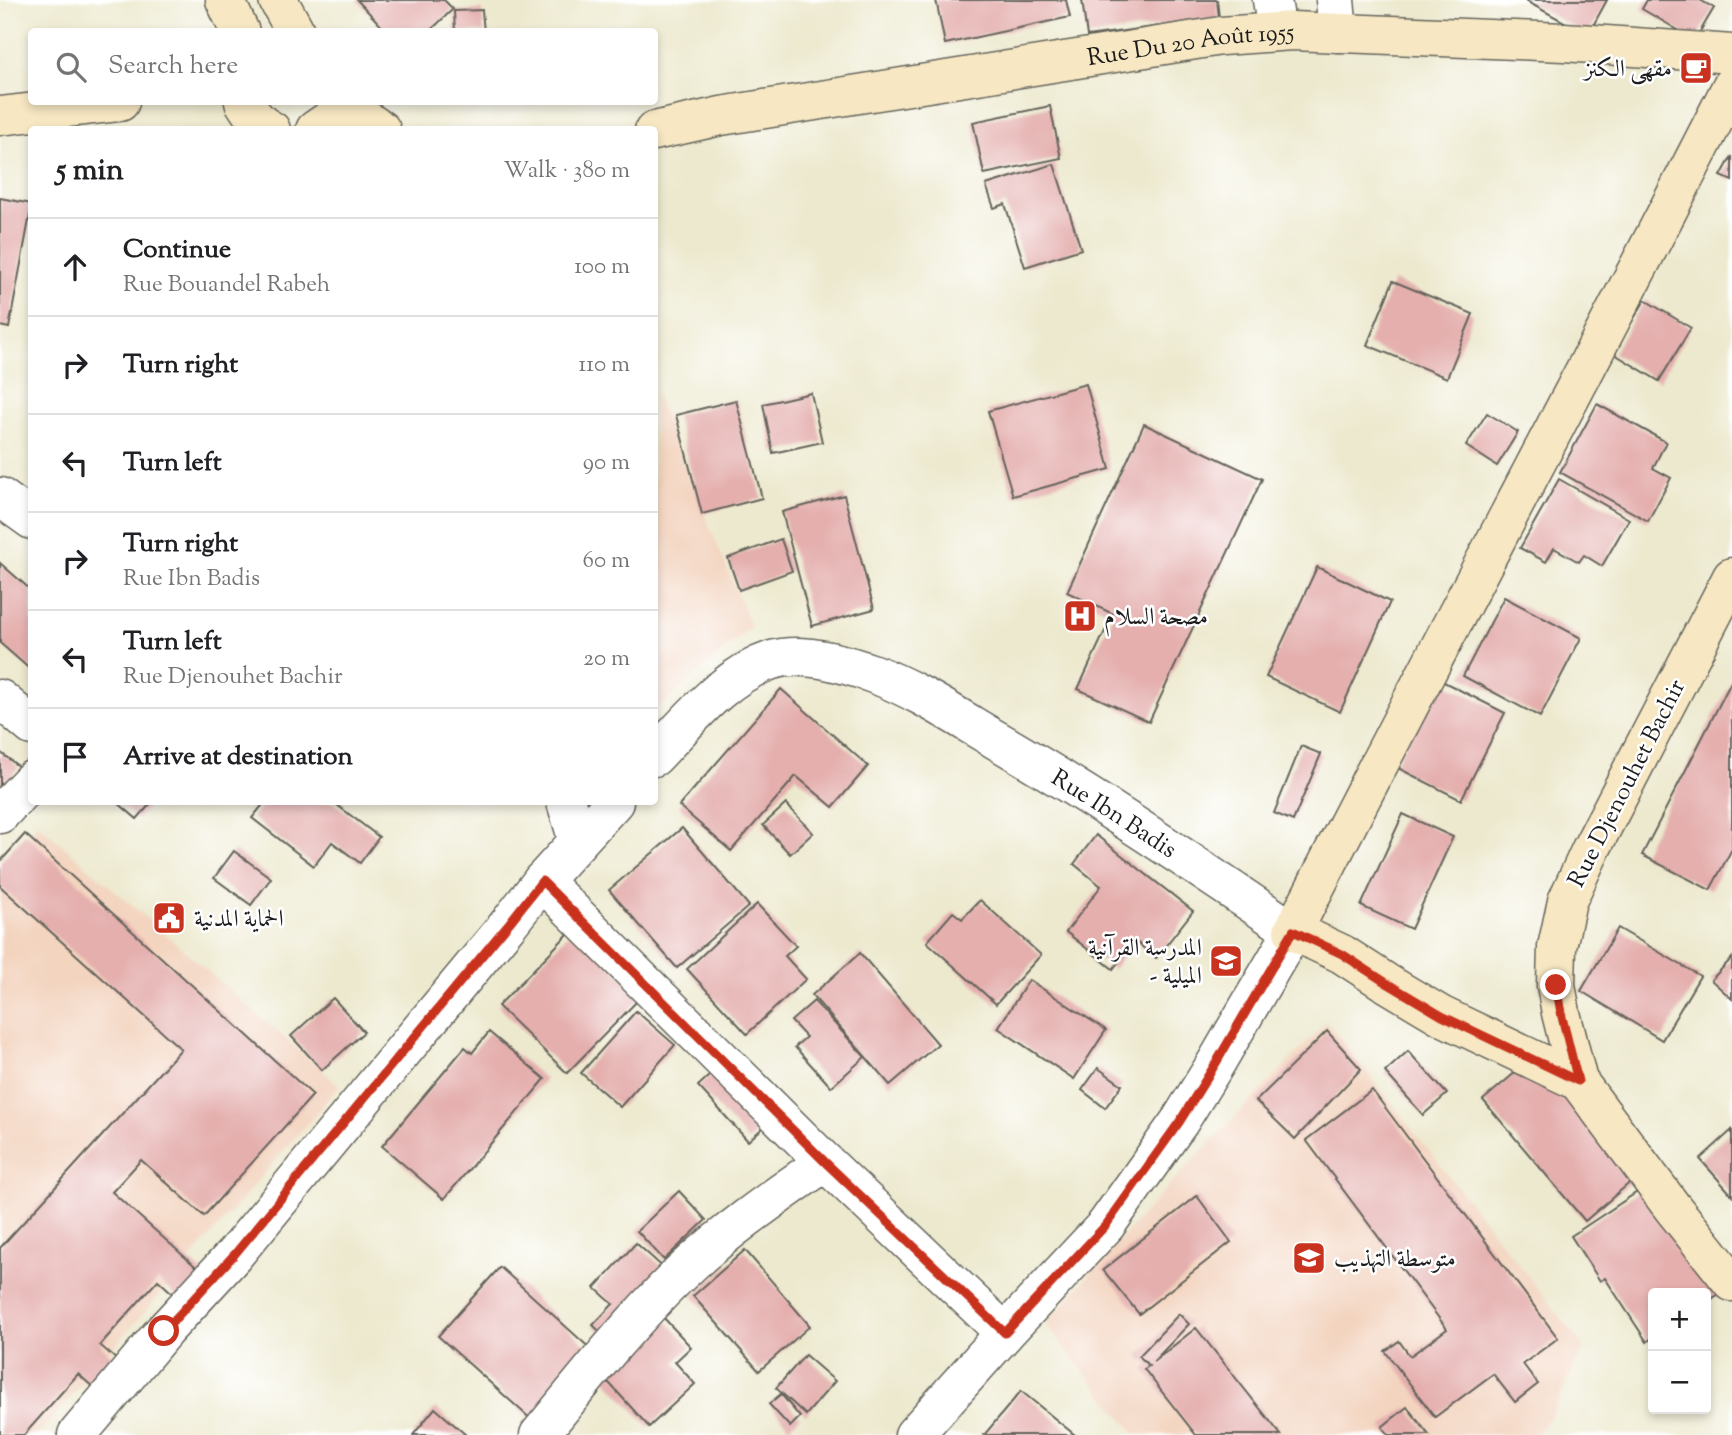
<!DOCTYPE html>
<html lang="en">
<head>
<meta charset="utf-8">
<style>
	body { margin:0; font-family:"Sorts Mill Goudy",Amiri,serif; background:#f6f6f6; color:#202124 }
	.controls { position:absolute; right:21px; bottom:21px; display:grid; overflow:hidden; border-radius:7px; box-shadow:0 4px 10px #0003 }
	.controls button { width:63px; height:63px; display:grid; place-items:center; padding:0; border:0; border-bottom:2px solid #e0e0e0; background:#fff; color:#202124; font:35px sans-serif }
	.stop { position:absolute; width:21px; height:21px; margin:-16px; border:5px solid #c8321e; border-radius:50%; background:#fff }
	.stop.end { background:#c8321e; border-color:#fff; box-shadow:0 2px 7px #0008 }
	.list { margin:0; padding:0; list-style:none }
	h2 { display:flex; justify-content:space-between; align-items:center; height:91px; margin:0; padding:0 28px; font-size:30px }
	h2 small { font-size:23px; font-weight:400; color:#757577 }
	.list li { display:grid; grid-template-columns:46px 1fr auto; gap:21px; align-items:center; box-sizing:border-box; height:98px; padding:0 28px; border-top:2px solid #e0e0e0 }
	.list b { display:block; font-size:26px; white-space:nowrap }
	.list p { margin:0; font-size:23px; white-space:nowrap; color:#757577 }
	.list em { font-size:23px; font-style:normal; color:#757577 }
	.icon { flex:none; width:38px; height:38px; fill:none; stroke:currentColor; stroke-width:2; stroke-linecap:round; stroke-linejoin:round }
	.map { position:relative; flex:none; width:1732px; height:1435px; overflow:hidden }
	.search { position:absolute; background:#fff; box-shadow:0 4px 10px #0003; left:28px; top:28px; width:630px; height:77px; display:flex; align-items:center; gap:18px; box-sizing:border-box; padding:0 24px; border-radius:7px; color:#757577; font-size:26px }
	.panel { position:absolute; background:#fff; box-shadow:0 4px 10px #0003; left:28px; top:126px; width:630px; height:679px; border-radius:7px }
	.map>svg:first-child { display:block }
	.built { fill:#f3d4bf }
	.building { fill:#e4afad }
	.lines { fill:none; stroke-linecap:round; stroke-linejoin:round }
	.street-casing { stroke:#65645b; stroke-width:41 }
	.secondary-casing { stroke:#65645b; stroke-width:41 }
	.street { stroke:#fff; stroke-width:38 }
	.secondary { stroke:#f7e8c3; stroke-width:38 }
	.route { stroke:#c8321e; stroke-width:9 }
	.labels { text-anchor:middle; stroke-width:5; stroke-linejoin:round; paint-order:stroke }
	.street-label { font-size:24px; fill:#1c1c1c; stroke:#fff }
	.poi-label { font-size:24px; fill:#1c1c1c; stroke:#fff; text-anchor:start }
</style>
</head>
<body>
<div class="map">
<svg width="1732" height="1435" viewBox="0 0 1732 1435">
	<rect width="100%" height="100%" fill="#fff"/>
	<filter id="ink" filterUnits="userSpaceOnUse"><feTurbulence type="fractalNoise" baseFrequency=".0143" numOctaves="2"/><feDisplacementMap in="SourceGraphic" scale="14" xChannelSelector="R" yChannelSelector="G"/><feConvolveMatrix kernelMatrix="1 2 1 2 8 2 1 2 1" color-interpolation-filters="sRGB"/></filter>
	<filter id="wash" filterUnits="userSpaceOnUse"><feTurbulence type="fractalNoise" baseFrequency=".00686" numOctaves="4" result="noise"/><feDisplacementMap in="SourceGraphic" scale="28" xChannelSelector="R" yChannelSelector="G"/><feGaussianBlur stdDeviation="1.57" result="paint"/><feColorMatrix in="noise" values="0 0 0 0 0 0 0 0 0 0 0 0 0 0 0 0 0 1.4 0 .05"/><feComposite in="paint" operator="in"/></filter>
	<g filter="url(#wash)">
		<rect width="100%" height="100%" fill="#ede9cf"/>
		<g class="built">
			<polygon points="654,391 751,627 662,705 655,708"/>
			<polygon points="37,823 340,1086 38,1435 0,1435 0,867"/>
			<polygon points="1327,1022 1584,1347 1550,1418 1533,1435 1136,1435 1045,1324 1163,1192"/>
		</g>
		<g id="blocks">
			<g class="building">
				<polygon points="357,0 444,0 453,9 429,32 387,32"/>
				<polygon points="936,0 1066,0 1070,17 945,44"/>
				<polygon points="1082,0 1217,0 1219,18 1087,36"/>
				<polygon points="1524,0 1607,0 1588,35"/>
				<polygon points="1647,0 1700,0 1714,8 1695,40 1642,9"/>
				<polygon points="482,10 484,32 455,32 454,11"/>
				<polygon points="1050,106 1061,158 984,174 973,122"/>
				<polygon points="1732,156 1732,181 1721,176"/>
				<polygon points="1054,164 1081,249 1025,267 1005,204 994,208 986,185"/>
				<polygon points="0,198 32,204 9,328 0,326"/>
				<polygon points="1393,281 1473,314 1447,378 1367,345"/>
				<polygon points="1645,300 1691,328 1659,381 1613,353"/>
				<polygon points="1086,384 1110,469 1013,496 988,411"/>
				<polygon points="811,393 822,442 773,453 763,404"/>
				<polygon points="736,400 762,498 702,514 676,415"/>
				<polygon points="1597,404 1666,442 1653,468 1671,478 1648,521 1560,472"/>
				<polygon points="1487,413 1518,432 1497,466 1466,446"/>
				<polygon points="1144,424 1262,479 1149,722 1078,689 1113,614 1067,592"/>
				<polygon points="1559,479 1629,519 1602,566 1584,555 1579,562 1554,548 1546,562 1520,548"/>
				<polygon points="844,495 874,609 812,626 782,512"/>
				<polygon points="781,539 792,571 739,590 728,558"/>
				<polygon points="0,563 32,591 32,671 0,643"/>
				<polygon points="1317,567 1390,602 1340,712 1266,677"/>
				<polygon points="1504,597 1581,638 1540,717 1463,676"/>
				<polygon points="1438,679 1505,713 1461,800 1394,766"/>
				<polygon points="1732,680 1732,849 1710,890 1642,855"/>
				<polygon points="781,689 868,766 833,807 796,776 731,851 679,806"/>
				<polygon points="1301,746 1321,754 1293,821 1274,813"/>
				<polygon points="0,752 19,767 0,790"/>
				<polygon points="117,802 152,802 137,819"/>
				<polygon points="265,802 333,802 379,837 360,863 332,842 314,866 252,818"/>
				<polygon points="786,804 813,833 790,854 763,825"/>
				<polygon points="1403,814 1453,837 1411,929 1361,906"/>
				<polygon points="682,828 749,906 677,968 609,890"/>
				<polygon points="25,834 313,1095 204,1216 141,1160 112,1192 204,1274 181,1301 158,1280 100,1345 127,1369 103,1396 78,1374 24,1435 0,1435 0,1248 181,1049 0,886 0,862"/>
				<polygon points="1096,835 1193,911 1156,958 1135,941 1113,969 1066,932 1101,886 1074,864"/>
				<polygon points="234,851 271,878 251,905 214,878"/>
				<polygon points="980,900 1041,955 996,1004 927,942 953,912 962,919"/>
				<polygon points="757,904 796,946 785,956 806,979 747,1034 687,969"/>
				<polygon points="1618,928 1700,976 1662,1040 1581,991"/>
				<polygon points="573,929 642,996 567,1073 498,1006"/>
				<polygon points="860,953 938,1044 890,1085 812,995"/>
				<polygon points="1732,958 1732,999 1711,980"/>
				<polygon points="1029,980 1106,1030 1074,1079 998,1028"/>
				<polygon points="333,998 364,1032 322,1070 291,1036"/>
				<polygon points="814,1001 865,1057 831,1087 795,1047 806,1037 791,1021"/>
				<polygon points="636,1011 675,1045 620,1107 581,1073"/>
				<polygon points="1327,1031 1361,1069 1295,1139 1256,1101"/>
				<polygon points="489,1032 545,1079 444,1199 382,1146 465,1047 472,1053"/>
				<polygon points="1408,1051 1447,1094 1423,1115 1385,1072"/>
				<polygon points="1538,1053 1640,1174 1585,1221 1483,1100"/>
				<polygon points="724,1062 774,1118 748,1141 698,1086"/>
				<polygon points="1098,1068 1122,1085 1105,1108 1082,1090"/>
				<polygon points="1372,1090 1558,1338 1523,1364 1538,1384 1515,1402 1493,1374 1435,1417 1385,1351 1399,1341 1410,1356 1447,1329 1306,1140"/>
				<polygon points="1732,1130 1732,1195 1700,1159"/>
				<polygon points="1648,1185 1720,1293 1706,1303 1706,1293 1653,1293 1653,1337 1647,1342 1605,1278 1600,1281 1571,1236"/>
				<polygon points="679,1191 706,1220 664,1260 637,1231"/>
				<polygon points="1197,1196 1231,1242 1139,1314 1103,1270"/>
				<polygon points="636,1243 666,1270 605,1337 593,1325 613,1304 595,1288"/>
				<polygon points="745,1250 810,1326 759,1371 693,1296"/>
				<polygon points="500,1267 604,1361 543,1430 438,1336"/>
				<polygon points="1179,1314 1189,1324 1153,1362 1196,1328 1281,1435 1196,1435 1144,1369 1149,1366 1139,1356"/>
				<polygon points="662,1316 691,1347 675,1362 695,1384 649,1427 600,1373"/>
				<polygon points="805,1355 835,1381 806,1415 776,1388"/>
				<polygon points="1021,1391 1075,1435 984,1435"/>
				<polygon points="781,1394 800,1417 790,1427 769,1404"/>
				<polygon points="1407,1407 1429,1435 1388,1435 1382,1427"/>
				<polygon points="435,1408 466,1435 413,1435"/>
			</g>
		</g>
	</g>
	<g filter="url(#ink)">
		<use href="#blocks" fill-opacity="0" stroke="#65645b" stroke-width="2"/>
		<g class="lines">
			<defs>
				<g id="street">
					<polyline points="1272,0 1277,31"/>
					<polyline points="1335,0 1338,33"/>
					<polyline points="0,497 32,520"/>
					<polyline points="0,699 32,726"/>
					<path id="s1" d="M654,757C689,721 723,676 772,660C802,651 843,663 871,673C916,689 957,717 998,741C1099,800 1196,866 1293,931L1216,1063L1180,1121L1106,1225L1005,1333L914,1435"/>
					<polyline points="566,802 578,841"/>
					<polyline points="0,814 32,780"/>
					<polyline points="542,881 825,1162 1005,1333"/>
					<polyline points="77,1435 164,1331 234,1255 510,922 542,881 614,802"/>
					<path d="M539,1435C584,1380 629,1323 680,1274C724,1232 775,1197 825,1162"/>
				</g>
				<g id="secondary">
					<polyline points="225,0 240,32"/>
					<polyline points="278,0 294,29"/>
					<path d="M244,102C251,113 258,124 271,130"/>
					<polyline points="341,103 381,130"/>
					<polyline points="0,116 120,102"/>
					<polyline points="315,130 331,119 341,102"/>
					<path id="s2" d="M654,131L721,116L1221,36L1292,31L1564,42L1732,54"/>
					<polyline points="1732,577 1591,849 1567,901 1557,947 1556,985 1561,1013 1578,1081 1672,1207 1732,1282"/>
					<path d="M1578,1081L1442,1016L1385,982L1342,954L1293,931C1437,648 1588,369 1732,85"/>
				</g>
			</defs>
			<use href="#street" class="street-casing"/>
			<use href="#secondary" class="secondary-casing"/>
			<use href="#street" class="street"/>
			<use href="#secondary" class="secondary"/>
		</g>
	</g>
	<g class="lines" filter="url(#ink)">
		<polyline class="route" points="164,1331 234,1255 510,922 542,881 825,1162 1005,1333 1106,1225 1180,1121 1216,1063 1293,931 1342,954 1385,982 1442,1016 1578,1081 1561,1013 1556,985"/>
	</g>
	<defs>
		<symbol id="cafe-square" viewBox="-11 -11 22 22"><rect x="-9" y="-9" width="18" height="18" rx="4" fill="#c8321e" stroke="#fff"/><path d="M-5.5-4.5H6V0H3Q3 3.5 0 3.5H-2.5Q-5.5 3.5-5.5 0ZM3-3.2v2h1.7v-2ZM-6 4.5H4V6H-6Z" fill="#fff"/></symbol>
		<symbol id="hospital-square" viewBox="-11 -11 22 22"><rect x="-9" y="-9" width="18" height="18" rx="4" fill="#c8321e" stroke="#fff"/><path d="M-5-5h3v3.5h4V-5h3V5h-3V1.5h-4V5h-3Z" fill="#fff"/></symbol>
		<symbol id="civic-square" viewBox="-11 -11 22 22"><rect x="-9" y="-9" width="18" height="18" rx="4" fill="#c8321e" stroke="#fff"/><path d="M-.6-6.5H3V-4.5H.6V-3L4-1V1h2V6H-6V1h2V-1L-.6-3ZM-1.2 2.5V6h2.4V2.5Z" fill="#fff"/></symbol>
		<symbol id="school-square" viewBox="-11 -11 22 22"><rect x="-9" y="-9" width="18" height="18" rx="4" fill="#c8321e" stroke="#fff"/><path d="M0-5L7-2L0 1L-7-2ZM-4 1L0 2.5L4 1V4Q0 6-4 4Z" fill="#fff"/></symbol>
	</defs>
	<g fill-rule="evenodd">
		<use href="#cafe-square" x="1677" y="49" width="38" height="38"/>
		<use href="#hospital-square" x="1061" y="597" width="38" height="38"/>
		<use href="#civic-square" x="150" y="899" width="38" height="38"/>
		<use href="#school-square" x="1207" y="942" width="38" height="38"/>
		<use href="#school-square" x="1290" y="1239" width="38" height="38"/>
	</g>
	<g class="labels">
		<g class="street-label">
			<text dy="8" stroke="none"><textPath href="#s2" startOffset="544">Rue Du 20 Août 1955</textPath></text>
			<text transform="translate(1626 783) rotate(-63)" y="8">Rue Djenouhet Bachir</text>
			<text dy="8" stroke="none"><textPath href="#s1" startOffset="537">Rue Ibn Badis</textPath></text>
		</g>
		<g class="poi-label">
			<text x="1672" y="76" text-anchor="end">مقهى الكنز</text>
			<text x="1104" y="624">مصحة السلام</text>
			<text x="194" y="926">الحماية المدنية</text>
			<text x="1202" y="955" text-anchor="end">المدرسة القرآنية<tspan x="1202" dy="28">- الميلية</tspan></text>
			<text x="1334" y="1266">متوسطة التهذيب</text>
		</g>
	</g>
</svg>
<div class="controls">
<button>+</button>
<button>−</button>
</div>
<div class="stop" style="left:164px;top:1331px"></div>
<div class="stop end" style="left:1556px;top:985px"></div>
<div class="search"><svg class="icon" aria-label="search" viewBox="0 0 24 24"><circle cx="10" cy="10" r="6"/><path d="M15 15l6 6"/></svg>Search here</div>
<section class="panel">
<h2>5 min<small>Walk · 380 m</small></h2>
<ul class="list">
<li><svg class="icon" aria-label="ahead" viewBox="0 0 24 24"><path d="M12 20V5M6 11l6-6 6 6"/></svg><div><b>Continue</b><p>Rue Bouandel Rabeh</p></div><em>100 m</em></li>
<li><svg class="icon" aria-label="right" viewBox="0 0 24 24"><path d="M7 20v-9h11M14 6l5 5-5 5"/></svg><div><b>Turn right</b></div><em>110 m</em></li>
<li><svg class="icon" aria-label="left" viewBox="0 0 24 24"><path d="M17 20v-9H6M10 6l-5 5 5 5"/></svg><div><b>Turn left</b></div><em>90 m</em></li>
<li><svg class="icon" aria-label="right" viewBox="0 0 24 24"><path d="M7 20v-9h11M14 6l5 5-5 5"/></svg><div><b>Turn right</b><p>Rue Ibn Badis</p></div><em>60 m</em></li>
<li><svg class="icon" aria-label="left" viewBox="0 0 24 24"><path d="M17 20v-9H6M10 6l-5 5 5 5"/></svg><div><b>Turn left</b><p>Rue Djenouhet Bachir</p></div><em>20 m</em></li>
<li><svg class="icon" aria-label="arrive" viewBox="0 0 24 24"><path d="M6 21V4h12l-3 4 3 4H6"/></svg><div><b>Arrive at destination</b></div></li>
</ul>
</section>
</div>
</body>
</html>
